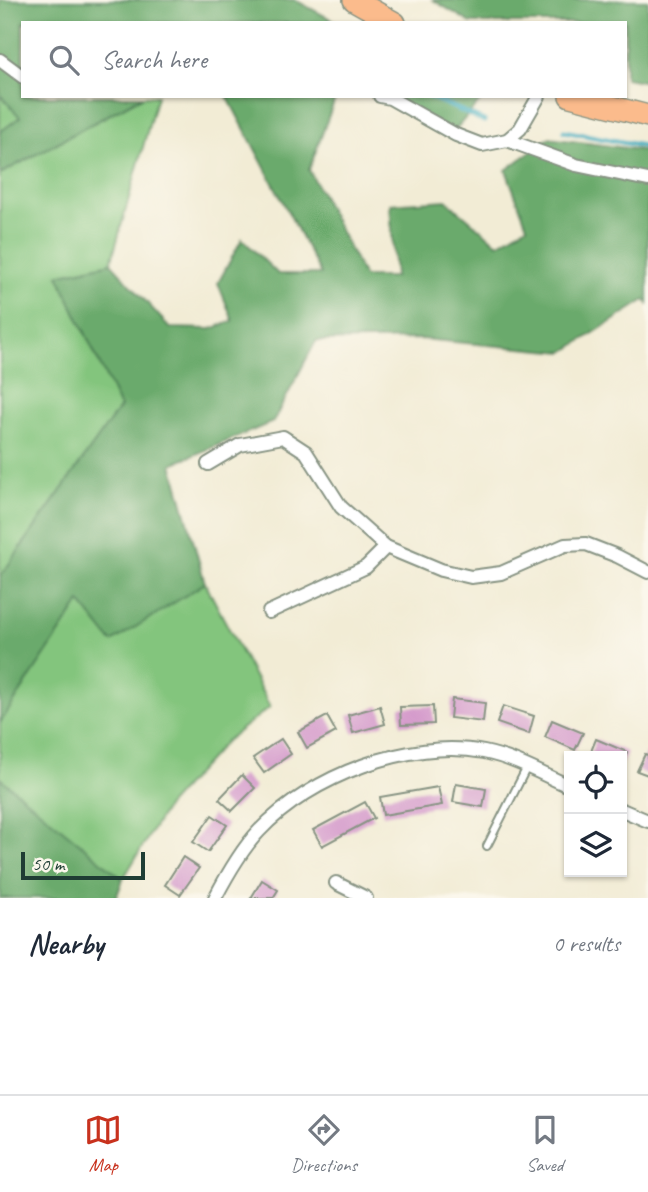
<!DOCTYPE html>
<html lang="en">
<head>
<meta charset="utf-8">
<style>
	body { margin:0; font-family:Caveat,sans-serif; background:#f6f6f7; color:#1f2937 }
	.controls { position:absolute; right:21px; bottom:21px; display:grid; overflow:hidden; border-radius:0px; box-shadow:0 2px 5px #0004 }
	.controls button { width:63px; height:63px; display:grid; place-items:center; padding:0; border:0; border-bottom:2px solid #e0e1e3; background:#fff; color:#1f2937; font:35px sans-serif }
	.scale { position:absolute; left:21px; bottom:18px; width:124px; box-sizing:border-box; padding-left:7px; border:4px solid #1f3d34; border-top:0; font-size:19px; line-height:24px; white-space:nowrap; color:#1f3d34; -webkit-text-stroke:5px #fbf7ec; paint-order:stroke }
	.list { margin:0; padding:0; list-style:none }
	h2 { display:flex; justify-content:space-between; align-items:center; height:91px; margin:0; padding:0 28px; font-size:30px }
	h2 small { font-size:23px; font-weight:400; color:#747a83 }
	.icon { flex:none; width:38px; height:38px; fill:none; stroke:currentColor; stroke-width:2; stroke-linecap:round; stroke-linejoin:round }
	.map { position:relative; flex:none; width:648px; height:898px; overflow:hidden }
	.search { position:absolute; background:#fff; box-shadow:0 2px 5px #0004; left:21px; right:21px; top:21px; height:77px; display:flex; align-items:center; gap:18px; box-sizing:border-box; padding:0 24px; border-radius:0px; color:#747a83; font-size:26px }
	.sheet { height:196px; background:#fff }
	nav { display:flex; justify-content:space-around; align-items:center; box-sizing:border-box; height:98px; border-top:2px solid #e0e1e3; background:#fff; font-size:19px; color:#747a83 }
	nav a { display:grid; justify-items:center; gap:4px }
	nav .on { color:#c8321e }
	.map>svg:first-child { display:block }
	.green { fill:#83c57d; stroke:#518158; stroke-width:2 }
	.forest { fill:#6aaa6c; stroke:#447450; stroke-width:2 }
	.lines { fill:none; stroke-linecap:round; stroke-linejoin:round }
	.stream { stroke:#42aec0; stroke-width:5 }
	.building { fill:#d499cb }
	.lane-casing { stroke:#889484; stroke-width:10 }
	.street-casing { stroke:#889484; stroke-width:16 }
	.primary-casing { stroke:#889484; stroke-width:24 }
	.lane { stroke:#fff; stroke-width:6 }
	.street { stroke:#fff; stroke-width:12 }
	.primary { stroke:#fbbb8c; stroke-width:21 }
</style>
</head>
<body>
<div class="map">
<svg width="648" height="898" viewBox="0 0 648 898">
	<rect width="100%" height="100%" fill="#fbf7ec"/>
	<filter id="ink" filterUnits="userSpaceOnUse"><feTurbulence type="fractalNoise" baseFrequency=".0143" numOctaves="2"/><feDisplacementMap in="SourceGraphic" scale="14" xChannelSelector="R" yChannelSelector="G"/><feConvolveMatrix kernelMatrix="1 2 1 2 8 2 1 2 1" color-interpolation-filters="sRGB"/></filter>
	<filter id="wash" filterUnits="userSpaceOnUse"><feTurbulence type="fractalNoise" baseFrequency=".00686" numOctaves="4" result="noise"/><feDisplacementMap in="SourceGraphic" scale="28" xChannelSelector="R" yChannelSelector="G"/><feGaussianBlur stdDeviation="1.57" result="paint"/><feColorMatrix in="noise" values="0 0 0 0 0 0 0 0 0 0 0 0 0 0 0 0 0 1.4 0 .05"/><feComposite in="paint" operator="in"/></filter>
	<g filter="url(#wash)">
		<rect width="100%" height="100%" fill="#f2ecd5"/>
		<g class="green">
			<polygon points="0,95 21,117 0,132"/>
			<polygon points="143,96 157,96 111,263 58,275 120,407 0,577 0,174"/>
			<polygon points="205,583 270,707 226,741 167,806 123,879 116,898 0,898 0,723 80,602 112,642"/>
		</g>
		<g class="forest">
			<polygon points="0,0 295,0 338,23 23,23 23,96 143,96 0,174 0,132 20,117 0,95"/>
			<polygon points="433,0 648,0 648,82 625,78 625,23 471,23"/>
			<polygon points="227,96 336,96 309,170 364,277 395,277 390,204 446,200 498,244 527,226 506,170 549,138 648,151 648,304 645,300 564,352 421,339 316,341 273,422 172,464 205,583 112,642 80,602 0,723 0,577 120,407 58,275 111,263 170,328 211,329 233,321 218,283 242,239 278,274 321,274"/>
			<polygon points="375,96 477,96 482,99 454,131"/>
			<polygon points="0,778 123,879 116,898 0,898"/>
		</g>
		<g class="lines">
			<g class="stream">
				<polyline points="428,96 484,121"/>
				<polyline points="564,131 648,147"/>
			</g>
		</g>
		<g id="blocks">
			<g class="building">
				<polygon points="452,699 485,703 483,722 450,718"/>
				<polygon points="380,706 385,724 353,733 348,715"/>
				<polygon points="433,706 434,724 401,725 400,707"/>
				<polygon points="503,706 534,716 529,734 497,723"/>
				<polygon points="327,716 336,732 307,748 298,732"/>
				<polygon points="552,720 583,733 575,750 545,737"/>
				<polygon points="281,739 291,754 264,773 253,758"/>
				<polygon points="596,739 627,752 622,764 622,756 589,756"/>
				<polygon points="645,754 648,755 648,775 637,771"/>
				<polygon points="242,775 255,788 232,811 219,799"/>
				<polygon points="456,784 486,789 483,807 453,802"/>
				<polygon points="438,787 442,805 383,815 380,797"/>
				<polygon points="365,802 374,818 322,846 313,830"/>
				<polygon points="212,815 227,825 208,852 193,842"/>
				<polygon points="183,857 199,868 180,895 165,885"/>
				<polygon points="262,880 278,890 273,898 251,898"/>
			</g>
		</g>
	</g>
	<g filter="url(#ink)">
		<use href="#blocks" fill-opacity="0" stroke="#889484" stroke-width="2"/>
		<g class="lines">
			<defs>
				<polyline id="lane" points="487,846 527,767"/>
				<g id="street">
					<polyline points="0,60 23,77"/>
					<polyline points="380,96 390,98 456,135 482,145 507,140 520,129 539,96"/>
					<polyline points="507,140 576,165 648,180"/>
					<polyline points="208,464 240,445 283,437 306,452 341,507 386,547 441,570 471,577 501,573 565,545 586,544 617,556 648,572"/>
					<polyline points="269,612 366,567 386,547"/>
					<polyline points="622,810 648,821"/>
					<polyline points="336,883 366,898"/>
					<path d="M215,898C227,875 241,850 259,831C311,776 409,738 484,752C514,758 542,774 569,786"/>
				</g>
				<g id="primary">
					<polyline points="354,0 395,23"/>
					<polyline points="570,96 648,116"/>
				</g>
			</defs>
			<use href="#lane" class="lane-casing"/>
			<use href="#street" class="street-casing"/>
			<use href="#primary" class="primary-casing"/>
			<use href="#lane" class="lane"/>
			<use href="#street" class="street"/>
			<use href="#primary" class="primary"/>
		</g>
	</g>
</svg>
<div class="controls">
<button><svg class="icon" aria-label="locate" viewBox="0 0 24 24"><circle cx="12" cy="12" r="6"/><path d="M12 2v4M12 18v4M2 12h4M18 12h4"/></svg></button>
<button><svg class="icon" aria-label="layers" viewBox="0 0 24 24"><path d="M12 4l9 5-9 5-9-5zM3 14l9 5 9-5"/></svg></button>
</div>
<div class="scale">50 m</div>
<div class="search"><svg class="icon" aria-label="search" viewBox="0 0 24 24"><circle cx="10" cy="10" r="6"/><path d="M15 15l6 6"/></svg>Search here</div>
</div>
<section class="sheet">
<h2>Nearby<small>0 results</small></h2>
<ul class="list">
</ul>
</section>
<nav>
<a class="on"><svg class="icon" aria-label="map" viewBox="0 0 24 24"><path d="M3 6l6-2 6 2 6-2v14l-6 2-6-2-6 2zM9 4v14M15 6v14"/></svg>Map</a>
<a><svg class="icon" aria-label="directions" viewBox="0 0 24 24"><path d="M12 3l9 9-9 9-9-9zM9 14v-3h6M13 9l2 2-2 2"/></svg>Directions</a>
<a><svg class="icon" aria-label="saved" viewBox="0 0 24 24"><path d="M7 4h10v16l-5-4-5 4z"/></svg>Saved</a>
</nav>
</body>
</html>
